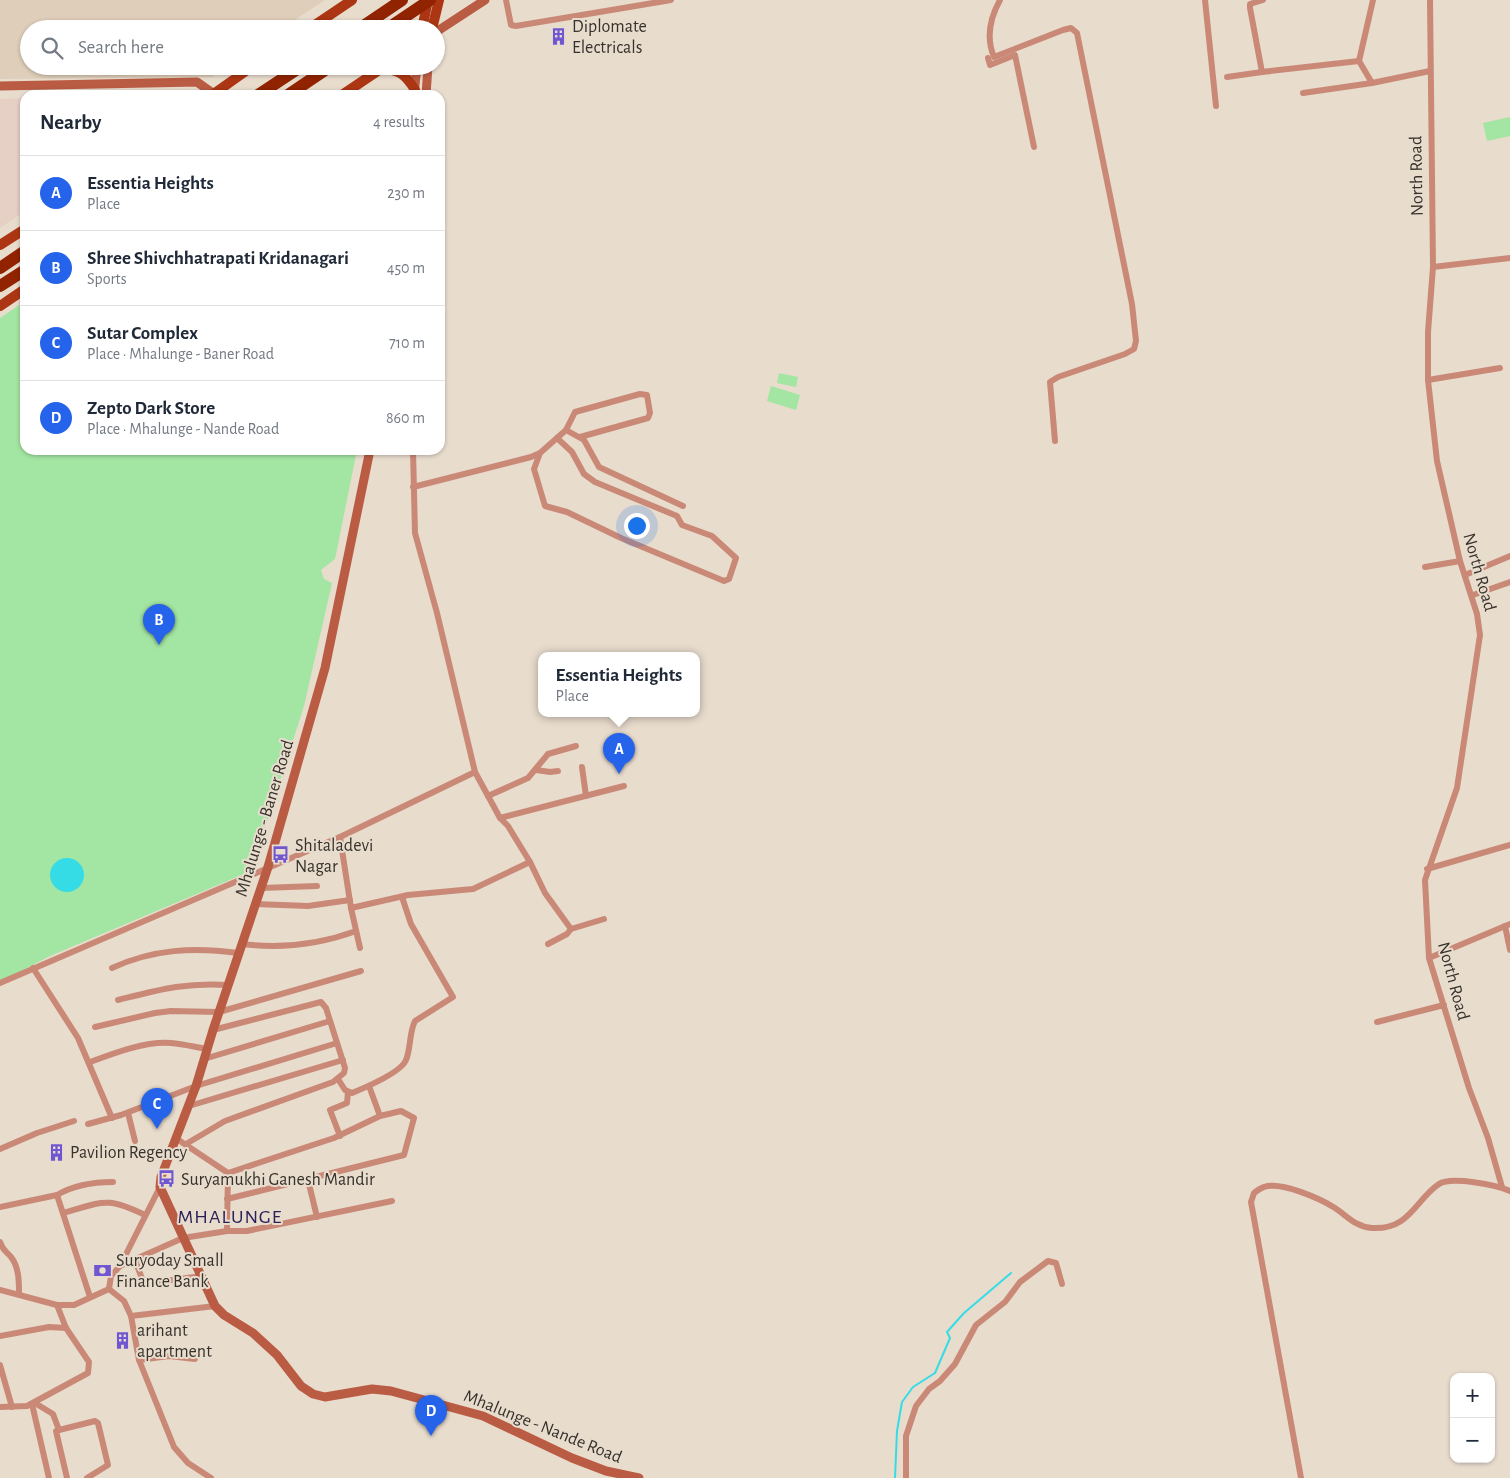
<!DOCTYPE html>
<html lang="en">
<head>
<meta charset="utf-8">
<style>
	body { margin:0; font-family:"Alegreya Sans",sans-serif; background:#f6f6f7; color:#1f2937 }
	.controls { position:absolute; right:15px; bottom:15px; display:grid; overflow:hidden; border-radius:10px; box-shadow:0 1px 4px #0004 }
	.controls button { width:45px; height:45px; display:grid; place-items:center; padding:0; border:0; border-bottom:1px solid #e0e1e3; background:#fff; color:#1f2937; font:25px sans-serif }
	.you { position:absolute; left:636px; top:525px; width:18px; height:18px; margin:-12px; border:4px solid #fff; border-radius:50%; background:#1a73e8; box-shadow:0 0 0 8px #1a73e833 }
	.badge { display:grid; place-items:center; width:32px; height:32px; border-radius:50%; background:#2563eb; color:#fff; font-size:16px; font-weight:700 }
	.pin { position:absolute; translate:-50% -41px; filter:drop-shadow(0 1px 2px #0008) }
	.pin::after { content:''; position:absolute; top:26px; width:18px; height:15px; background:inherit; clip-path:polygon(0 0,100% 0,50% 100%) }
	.popup { position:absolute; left:538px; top:652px; width:162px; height:65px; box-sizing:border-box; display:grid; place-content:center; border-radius:10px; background:#fff; filter:drop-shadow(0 1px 4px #0005); font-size:16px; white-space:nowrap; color:#747a83 }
	.popup b { font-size:19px; color:#1f2937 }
	.popup::after { content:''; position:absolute; left:50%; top:100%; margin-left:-10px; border:10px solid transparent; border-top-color:#fff }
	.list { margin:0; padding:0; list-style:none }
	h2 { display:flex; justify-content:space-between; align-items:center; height:65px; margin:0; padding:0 20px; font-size:21px }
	h2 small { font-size:16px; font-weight:400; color:#747a83 }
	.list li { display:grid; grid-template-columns:32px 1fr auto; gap:15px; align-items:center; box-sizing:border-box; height:75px; padding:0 20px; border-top:1px solid #e0e1e3 }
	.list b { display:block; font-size:19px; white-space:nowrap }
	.list p { margin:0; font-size:16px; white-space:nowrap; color:#747a83 }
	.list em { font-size:16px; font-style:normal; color:#747a83 }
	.icon { flex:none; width:28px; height:28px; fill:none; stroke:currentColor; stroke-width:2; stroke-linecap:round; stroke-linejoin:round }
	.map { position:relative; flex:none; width:1510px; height:1478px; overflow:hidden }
	.search { position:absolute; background:#fff; box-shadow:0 1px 4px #0004; left:20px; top:20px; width:425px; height:55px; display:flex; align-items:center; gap:12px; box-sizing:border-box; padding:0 18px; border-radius:28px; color:#747a83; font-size:19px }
	.panel { position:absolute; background:#fff; box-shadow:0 1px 4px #0004; left:20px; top:90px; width:425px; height:365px; border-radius:15px }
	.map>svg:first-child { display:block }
	.built { fill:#dfceb9 }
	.industrial { fill:#e6cfc5 }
	.green { fill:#a3e5a2 }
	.water { fill:#36dce5 }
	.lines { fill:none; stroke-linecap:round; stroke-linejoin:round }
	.stream { stroke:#36dce5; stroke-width:2 }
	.street { stroke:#ca8977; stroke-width:6 }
	.secondary { stroke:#ba5c43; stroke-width:9 }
	.primary { stroke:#ac3613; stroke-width:10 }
	.highway { stroke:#912300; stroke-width:12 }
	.highway-bridge { stroke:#912300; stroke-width:12 }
	.labels { text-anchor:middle; stroke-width:4; stroke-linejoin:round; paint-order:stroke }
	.poi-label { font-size:18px; fill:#37322c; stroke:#e8dccd; text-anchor:start }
	.street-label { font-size:18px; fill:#37322c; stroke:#e8dccd }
	.quarter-label { font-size:20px; letter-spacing:1px; fill:#2c205a; stroke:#e8dccd }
</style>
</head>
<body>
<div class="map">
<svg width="1510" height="1478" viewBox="0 0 1510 1478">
	<rect width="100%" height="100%" fill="#e8dccd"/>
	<polygon class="built" points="0,0 325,0 281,29 29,29 29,66 223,66 212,77 0,79"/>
	<polygon class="industrial" points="25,98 25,211 0,228 0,99"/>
	<g class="green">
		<polygon points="1510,117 1510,136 1487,141 1483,123"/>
		<polygon points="25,301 25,450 357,450 335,559 321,570 324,579 332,583 304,706 251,871 50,956 0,982 0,318"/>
		<polygon points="779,373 798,377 796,387 777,383"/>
		<polygon points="771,386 800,395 796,410 767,401"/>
	</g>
	<circle class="water" cx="67" cy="875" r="17"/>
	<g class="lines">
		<polyline class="stream" points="895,1478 897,1431 902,1402 913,1387 935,1373 950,1338 947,1332 964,1313 1011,1273"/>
		<g class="street">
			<polyline points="506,0 511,25 516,26 671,0"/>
			<path d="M1000,0C990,18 986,38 994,57L1063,30L1071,28L1077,33L1132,304L1136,341L1134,349L1125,354L1058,377L1050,382L1055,441"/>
			<polyline points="1205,0 1216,106"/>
			<polyline points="1430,0 1433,267 1428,332 1428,380 1437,461 1460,561 1477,614 1480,635 1457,788 1425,880 1429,958 1469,1088 1488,1138 1502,1187"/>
			<polyline points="988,58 990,65 1015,55 1034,147"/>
			<polyline points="1359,61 1373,0"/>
			<polyline points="1262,72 1359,61 1372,83 1430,71"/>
			<polyline points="1227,77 1262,72 1250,8 1250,4 1263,0"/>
			<polyline points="1303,93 1372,83"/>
			<polyline points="1433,267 1510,258"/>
			<polyline points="1428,380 1500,368"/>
			<polyline points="566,430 584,440 599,467 683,506"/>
			<polyline points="540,453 534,469 545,506 567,512 621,538 724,581 729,579 736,558 712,536 682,525 677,516 595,482 584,474 572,452 557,438"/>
			<polyline points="413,487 531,457 540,453 566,430 575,412 640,394 647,395 650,413 648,418 580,437"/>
			<polyline points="1425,567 1460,561"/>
			<polyline points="1465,575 1510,556"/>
			<polyline points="1473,595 1510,582"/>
			<polyline points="582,767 586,796"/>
			<polyline points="536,770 550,772 558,771"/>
			<polyline points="475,772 500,818 624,786"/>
			<polyline points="488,796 528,778 548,754 576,746"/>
			<polyline points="340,837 351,908 408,895 473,889 530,862 508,826 500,818"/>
			<polyline points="530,862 545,893 571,929 567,934 548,944"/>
			<polyline points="1427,869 1510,845"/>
			<polyline points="261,888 317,886"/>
			<polyline points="255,904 308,906 350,900"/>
			<polyline points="351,908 360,948"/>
			<polyline points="1505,926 1510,950"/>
			<polyline points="571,929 604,919"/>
			<path d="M242,944C282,949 318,945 356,931"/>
			<polyline points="1429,958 1510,924"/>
			<polyline points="33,968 78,1038 112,1118"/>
			<path d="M112,968C153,949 194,947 238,953"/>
			<polyline points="0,983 340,837 475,772 437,613 415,533 413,450"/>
			<path d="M118,1000C158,990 185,982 228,985"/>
			<polyline points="1377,1022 1444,1005"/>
			<polyline points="95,1027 155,1013 171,1011 219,1012 361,971"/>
			<polyline points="204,1059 330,1021"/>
			<path d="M90,1062C114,1053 145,1041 171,1043C183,1044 195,1047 207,1049"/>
			<path d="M338,1079L345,1090L352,1093C364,1088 401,1073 406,1060C411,1048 409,1033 415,1021L453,997L411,924L402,897"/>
			<polyline points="189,1106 343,1060"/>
			<polyline points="128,1113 135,1141"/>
			<polyline points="88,1124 121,1115 196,1086 337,1043"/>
			<polyline points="340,1136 330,1110 347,1103 348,1092"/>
			<polyline points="177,1139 228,1173"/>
			<polyline points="186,1144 225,1121 333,1082 344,1073 345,1068 326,1008 321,1002 213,1030"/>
			<polyline points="0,1149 37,1133 74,1121"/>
			<polyline points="308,1180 317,1217"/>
			<path d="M57,1195C74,1185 94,1182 113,1182"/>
			<polyline points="227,1199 404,1155 414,1118 401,1111 380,1116 369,1086"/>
			<polyline points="0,1207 57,1195 90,1297"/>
			<path d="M63,1213C103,1202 106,1196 145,1215"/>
			<polyline points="227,1231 228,1173 334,1138 380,1116"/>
			<path d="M0,1242C3,1251 6,1251 11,1257C19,1267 19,1282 19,1293"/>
			<polyline points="135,1260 144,1284 201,1276"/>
			<polyline points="120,1266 183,1238 227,1231 247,1231 392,1201"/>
			<polyline points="109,1289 124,1301 131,1316 215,1306"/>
			<polyline points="109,1289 111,1276 120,1266 160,1187"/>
			<polyline points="0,1290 57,1305 74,1305 109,1289"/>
			<polyline points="131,1316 139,1360"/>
			<polyline points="0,1336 49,1327 66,1328"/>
			<polyline points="195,1359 169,1356 139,1360 174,1447 188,1463 211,1478"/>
			<polyline points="0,1365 12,1407"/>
			<polyline points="35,1403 53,1414 59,1430 56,1431 67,1478"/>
			<polyline points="32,1404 49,1478"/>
			<polyline points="0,1407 27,1406 88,1373 89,1362 66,1328 57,1305"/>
			<polyline points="59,1430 95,1421 98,1423 108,1465 87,1478"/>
			<polyline points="906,1478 906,1436 916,1406 929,1389 940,1381 955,1364 976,1325 1005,1302 1020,1282 1048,1261 1056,1263 1062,1284"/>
			<path d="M1301,1478L1251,1202L1254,1193C1257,1191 1260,1188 1264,1187C1281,1181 1321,1199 1335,1208C1347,1216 1356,1227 1372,1228C1410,1230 1415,1200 1439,1184C1451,1176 1497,1185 1510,1191"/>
		</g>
		<g class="secondary">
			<polyline points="436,32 485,0"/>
			<polyline points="0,86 197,82 214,94"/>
			<polyline points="414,95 417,66"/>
			<polyline points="426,95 428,66"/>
			<polyline points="370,450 325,668 268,867 213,1030 196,1086 161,1177 160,1187 215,1306 224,1315 253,1333 277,1355 301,1386 313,1394 325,1397 372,1389 391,1391 483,1416 572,1458 606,1471 639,1478"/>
		</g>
		<g class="primary">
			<polyline points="309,29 352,0"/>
			<polyline points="422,29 428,0"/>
			<polyline points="432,29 439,0"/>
			<path d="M381,69C399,69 406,75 415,90"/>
			<polyline points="212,95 253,66"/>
			<polyline points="342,95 385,66"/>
			<polyline points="0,245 25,229"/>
			<polyline points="0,306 25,289"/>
		</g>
		<g class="highway">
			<polyline points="359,29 402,0"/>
			<polyline points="258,95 302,66"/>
			<polyline points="288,95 331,66"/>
			<polyline points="0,268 25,251"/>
			<polyline points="0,286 25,270"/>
		</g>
		<polyline class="highway-bridge" points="387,29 430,0"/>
	</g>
	<defs>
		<symbol id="building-bare" viewBox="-9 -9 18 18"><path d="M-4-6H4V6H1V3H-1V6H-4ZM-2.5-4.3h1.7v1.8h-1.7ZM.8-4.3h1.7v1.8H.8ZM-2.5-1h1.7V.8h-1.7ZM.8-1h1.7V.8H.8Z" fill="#7057d1" stroke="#e8dccd" stroke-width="2.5" paint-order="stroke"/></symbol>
		<symbol id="bus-bare" viewBox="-9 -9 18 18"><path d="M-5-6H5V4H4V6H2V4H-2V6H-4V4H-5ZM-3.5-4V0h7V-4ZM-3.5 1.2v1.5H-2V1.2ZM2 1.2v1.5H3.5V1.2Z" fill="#7057d1" stroke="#e8dccd" stroke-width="2.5" paint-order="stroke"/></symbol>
		<symbol id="bank-bare" viewBox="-9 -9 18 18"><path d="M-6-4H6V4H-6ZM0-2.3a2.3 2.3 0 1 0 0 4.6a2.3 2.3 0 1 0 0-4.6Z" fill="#7057d1" stroke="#e8dccd" stroke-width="2.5" paint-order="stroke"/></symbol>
	</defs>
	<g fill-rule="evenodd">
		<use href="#building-bare" x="546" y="24" width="25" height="25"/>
		<use href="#bus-bare" x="268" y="842" width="25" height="25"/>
		<use href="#building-bare" x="44" y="1140" width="25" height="25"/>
		<use href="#bus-bare" x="154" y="1166" width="25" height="25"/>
		<use href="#bank-bare" x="90" y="1258" width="25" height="25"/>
		<use href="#building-bare" x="110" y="1328" width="25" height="25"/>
	</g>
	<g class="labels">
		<g class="poi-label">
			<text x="572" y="32">Diplomate<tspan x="572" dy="21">Electricals</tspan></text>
			<text x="295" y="851">Shitaladevi<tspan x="295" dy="21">Nagar</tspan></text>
			<text x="70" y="1158">Pavilion Regency</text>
			<text x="181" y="1185">Suryamukhi Ganesh Mandir</text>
			<text x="116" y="1266">Suryoday Small<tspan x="116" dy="21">Finance Bank</tspan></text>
			<text x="137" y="1336">arihant<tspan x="137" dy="21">apartment</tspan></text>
		</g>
		<g class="street-label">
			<text transform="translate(1416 176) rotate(-91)" y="6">North Road</text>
			<text transform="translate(1480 572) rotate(74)" y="6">North Road</text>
			<text transform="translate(264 818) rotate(-73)" y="6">Mhalunge - Baner Road</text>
			<text transform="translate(1454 981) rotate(75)" y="6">North Road</text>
			<text transform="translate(543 1426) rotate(22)" y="6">Mhalunge - Nande Road</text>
		</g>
		<g class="quarter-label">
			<text x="230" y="1223">MHALUNGE</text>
		</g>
	</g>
</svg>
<div class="controls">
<button>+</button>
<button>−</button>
</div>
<div class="you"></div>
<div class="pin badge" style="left:619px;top:774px">A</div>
<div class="popup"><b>Essentia Heights</b>Place</div>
<div class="pin badge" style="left:159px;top:645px">B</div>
<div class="pin badge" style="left:157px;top:1129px">C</div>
<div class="pin badge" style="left:431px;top:1436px">D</div>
<div class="search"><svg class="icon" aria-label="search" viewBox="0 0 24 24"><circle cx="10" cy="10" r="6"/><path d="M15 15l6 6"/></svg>Search here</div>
<section class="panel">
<h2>Nearby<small>4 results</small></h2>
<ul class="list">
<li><span class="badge">A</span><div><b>Essentia Heights</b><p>Place</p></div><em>230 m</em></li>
<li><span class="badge">B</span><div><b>Shree Shivchhatrapati Kridanagari</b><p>Sports</p></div><em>450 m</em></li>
<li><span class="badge">C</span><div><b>Sutar Complex</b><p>Place · Mhalunge - Baner Road</p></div><em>710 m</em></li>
<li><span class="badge">D</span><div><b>Zepto Dark Store</b><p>Place · Mhalunge - Nande Road</p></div><em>860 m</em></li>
</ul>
</section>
</div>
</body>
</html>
